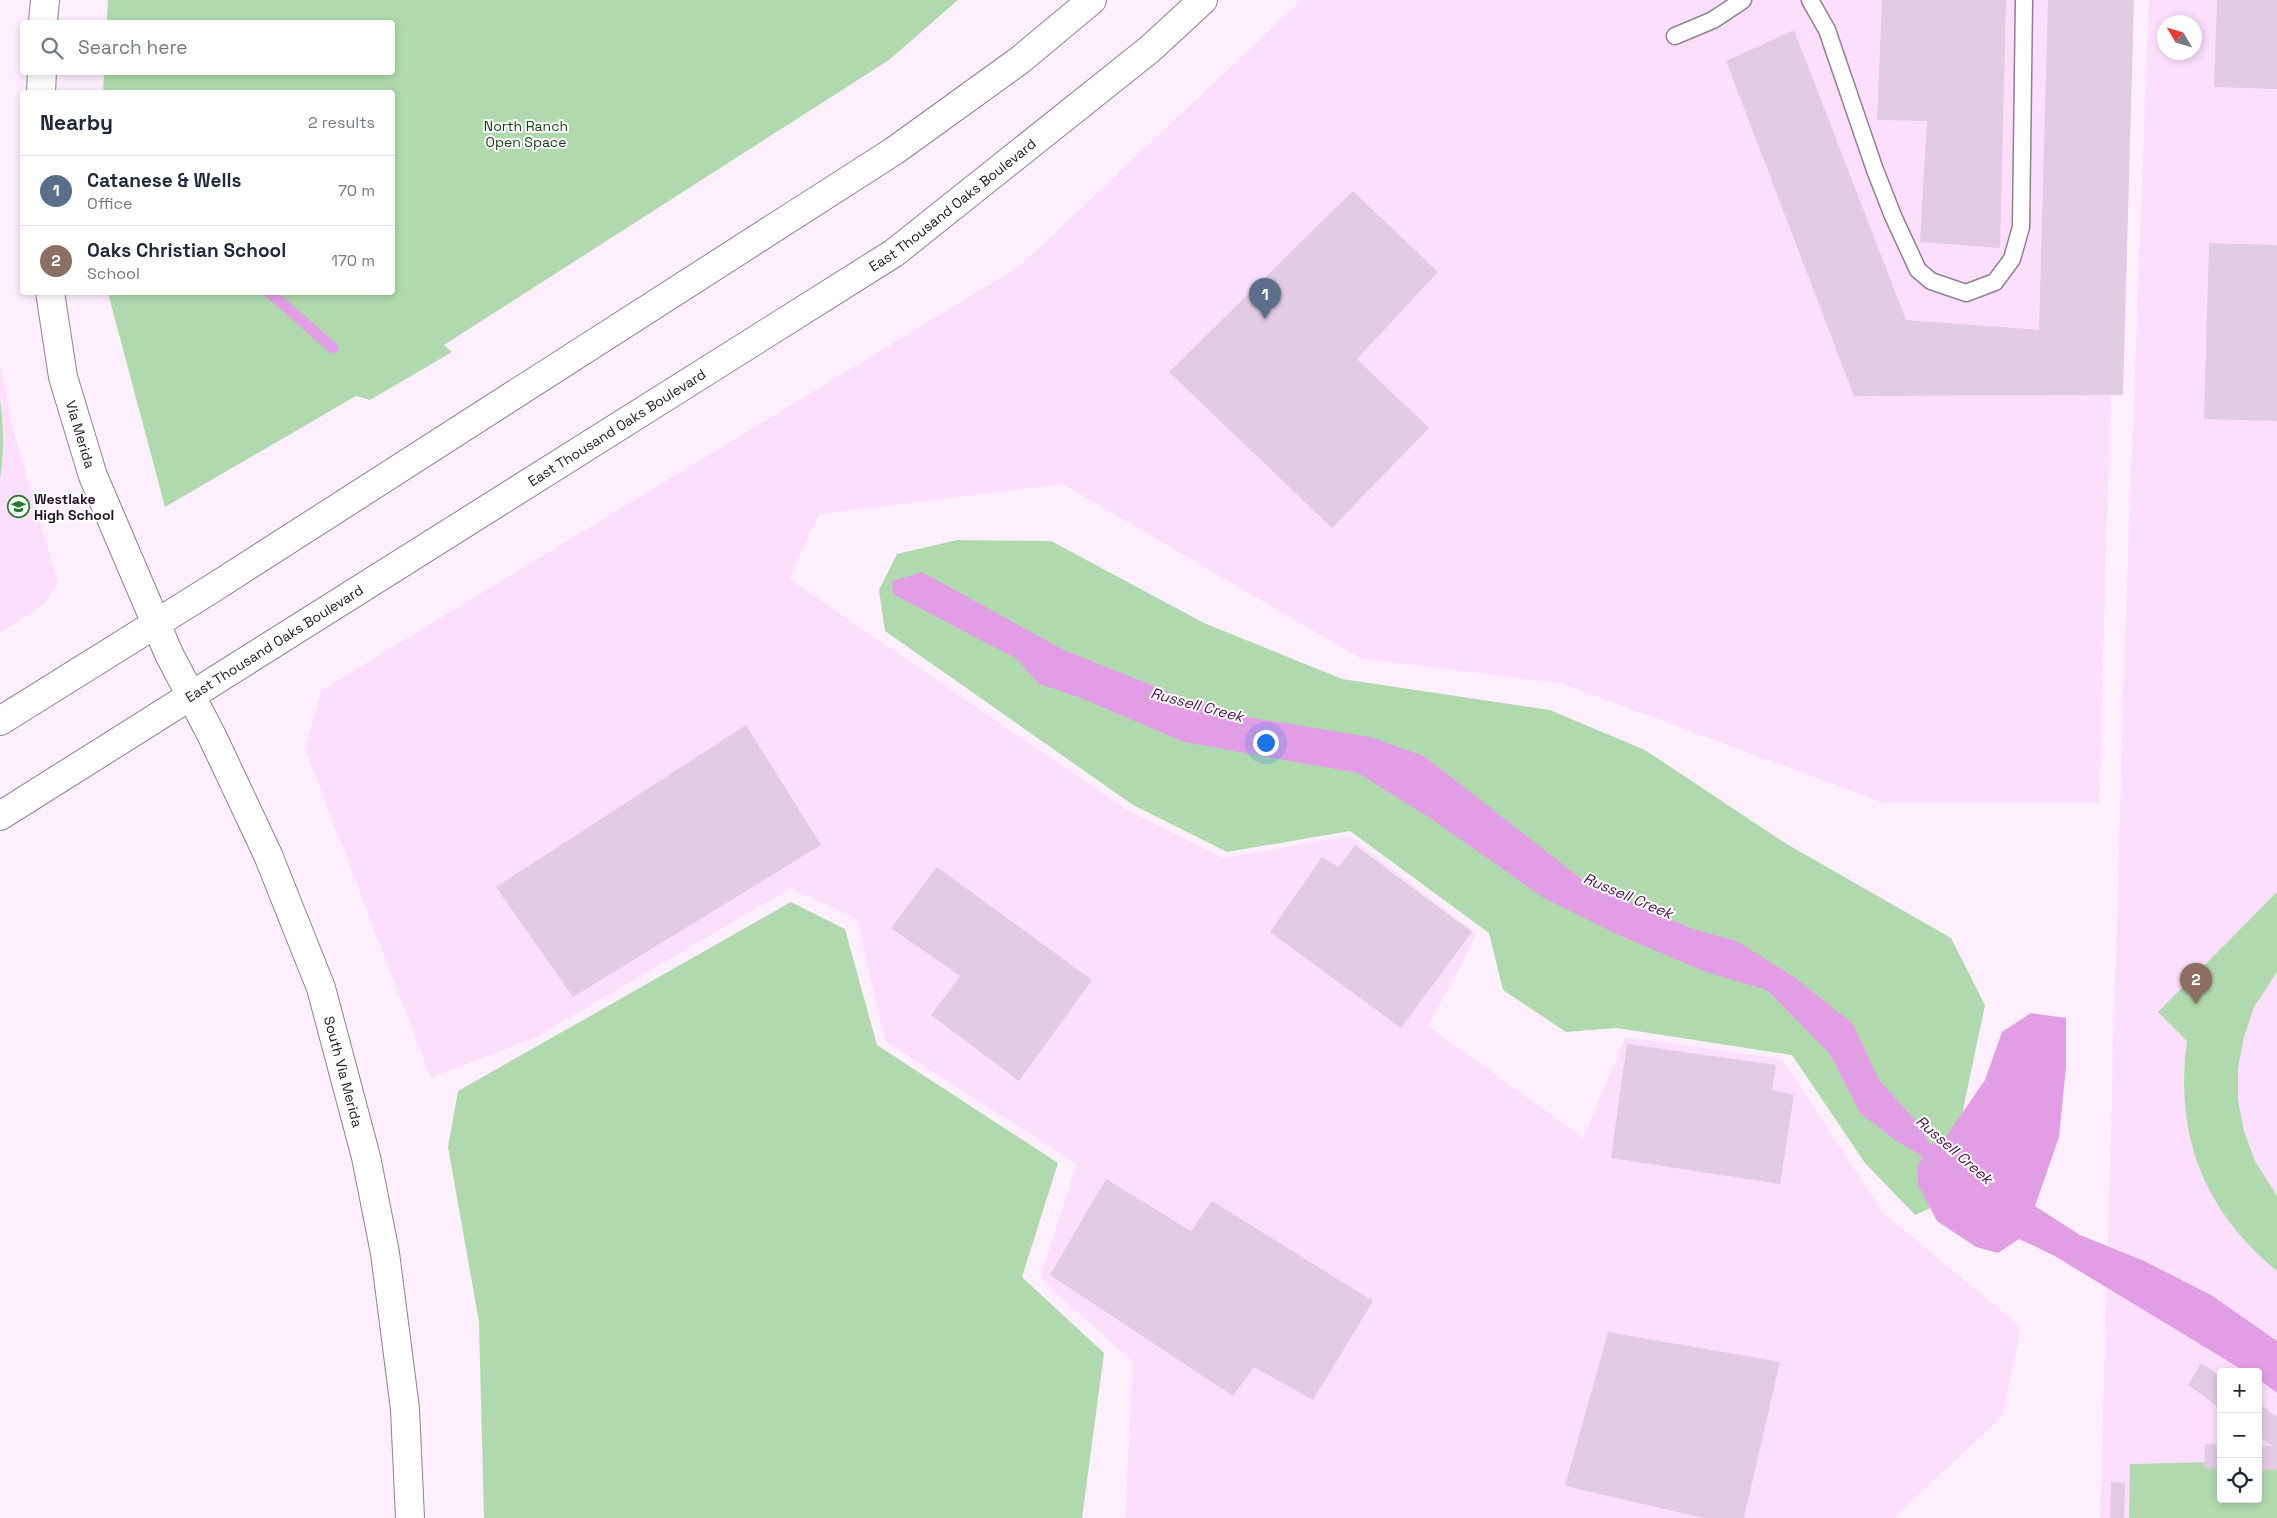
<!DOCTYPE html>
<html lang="en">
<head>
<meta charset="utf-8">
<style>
	body { margin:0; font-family:"Space Grotesk",sans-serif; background:#f6f6f7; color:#1f2937 }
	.controls { position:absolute; right:15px; bottom:15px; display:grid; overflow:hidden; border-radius:5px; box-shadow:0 2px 8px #0003 }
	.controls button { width:45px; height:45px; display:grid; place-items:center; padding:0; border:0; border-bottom:1px solid #e0e1e3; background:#fff; color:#1f2937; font:25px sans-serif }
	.compass { position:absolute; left:2157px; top:15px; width:45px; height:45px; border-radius:50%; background:#fff; box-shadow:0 2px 8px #0003; rotate:308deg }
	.you { position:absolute; left:1265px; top:742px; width:18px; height:18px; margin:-12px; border:4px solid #fff; border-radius:50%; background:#1a73e8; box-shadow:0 0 0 8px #1a73e833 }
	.badge { display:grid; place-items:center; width:32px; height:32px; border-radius:50%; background:#0b8043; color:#fff; font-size:16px; font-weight:700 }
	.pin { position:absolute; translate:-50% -41px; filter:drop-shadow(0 1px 2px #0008) }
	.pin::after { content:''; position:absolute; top:26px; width:18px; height:15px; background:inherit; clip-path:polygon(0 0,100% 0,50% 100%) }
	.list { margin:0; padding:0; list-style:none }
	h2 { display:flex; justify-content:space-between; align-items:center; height:65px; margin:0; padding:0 20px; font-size:21px }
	h2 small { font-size:16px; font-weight:400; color:#747a83 }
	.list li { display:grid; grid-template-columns:32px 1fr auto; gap:15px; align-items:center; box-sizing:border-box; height:70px; padding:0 20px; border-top:1px solid #e0e1e3 }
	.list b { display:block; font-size:19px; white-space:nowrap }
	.list p { margin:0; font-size:16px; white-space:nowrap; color:#747a83 }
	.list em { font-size:16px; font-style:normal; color:#747a83 }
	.icon { flex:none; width:28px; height:28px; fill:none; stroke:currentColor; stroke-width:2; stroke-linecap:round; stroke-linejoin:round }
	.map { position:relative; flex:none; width:2277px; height:1518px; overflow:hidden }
	.search { position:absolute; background:#fff; box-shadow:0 2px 8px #0003; left:20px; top:20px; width:375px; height:55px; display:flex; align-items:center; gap:12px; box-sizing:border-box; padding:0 18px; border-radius:5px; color:#747a83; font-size:19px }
	.panel { position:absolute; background:#fff; box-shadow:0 2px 8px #0003; left:20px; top:90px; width:375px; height:205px; border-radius:5px }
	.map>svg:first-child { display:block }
	.built { fill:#fcdffc; fill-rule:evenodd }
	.green { fill:#b0daae }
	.water { fill:#e29ee5 }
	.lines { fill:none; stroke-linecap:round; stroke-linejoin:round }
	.stream { stroke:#e29ee5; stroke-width:11 }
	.building { fill:#e2cce3 }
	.lane-casing { stroke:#937f94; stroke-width:19 }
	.street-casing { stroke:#937f94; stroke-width:30 }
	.secondary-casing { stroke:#937f94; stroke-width:30 }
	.lane { stroke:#fff; stroke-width:16 }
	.street { stroke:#fff; stroke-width:28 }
	.secondary { stroke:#fff; stroke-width:28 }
	.labels { text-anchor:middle; stroke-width:4; stroke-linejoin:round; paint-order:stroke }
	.park-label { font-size:14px; fill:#0f3f10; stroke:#fff }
	.street-label { font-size:14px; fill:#1f171f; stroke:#fff }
	.poi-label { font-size:14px; font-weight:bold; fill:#1f171f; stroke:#fff; text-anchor:start }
	.water-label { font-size:15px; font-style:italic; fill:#4c0f50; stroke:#fff }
</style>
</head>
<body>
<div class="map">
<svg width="2277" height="1518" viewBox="0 0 2277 1518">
	<rect width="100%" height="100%" fill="#fdeffd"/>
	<g class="built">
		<polygon points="1302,0 2122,0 2099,803 1884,803 1561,683 1360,658 1063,484 819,514 789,579 1124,808 1224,858 1349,836 1477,934 1428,1026 1583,1138 1626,1037 1782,1059 1882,1212 2021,1327 2003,1415 1894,1518 1125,1518 1133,1362 1040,1278 1077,1164 885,1041 857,919 791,888 536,1037 431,1078 305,748 322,690 1020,266"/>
		<path d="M2149,0H2277V1518H2100L2125,637ZM2164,22H2194V52H2164ZM2221,1372H2258V1499H2221Z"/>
		<polygon points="0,365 14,433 58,582 44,604 0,633"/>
	</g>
	<g class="green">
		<polygon points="108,0 958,0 889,60 444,345 452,352 370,400 356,396 165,507 108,293 392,292 392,92 103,92 104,73 392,72 392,22 107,22"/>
		<path d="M0,399C4,426 4,452 0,479Z"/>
		<polygon points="957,540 1051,541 1204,623 1342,679 1550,710 1645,750 1785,843 1951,938 1985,1005 1964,1105 1951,1199 1915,1215 1865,1163 1792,1055 1617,1028 1566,1032 1503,990 1489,933 1350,831 1227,852 1133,805 885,631 879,590 897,554"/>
		<path d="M2277,892V972L2254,1007L2244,1037L2238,1068V1100L2244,1131L2255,1161L2277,1196V1271C2204,1211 2174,1135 2187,1041L2158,1012Z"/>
		<polygon points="791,902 845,929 877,1045 1058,1163 1022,1277 1104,1353 1082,1518 484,1518 479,1322 448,1147 458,1091"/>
		<polygon points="2277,1461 2277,1518 2129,1518 2130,1464 2221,1462 2221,1499 2258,1499 2258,1462"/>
	</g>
	<polygon class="water" points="922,572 1064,650 1184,698 1247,717 1370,737 1424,756 1588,884 1693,929 1737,941 1794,977 1853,1024 1879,1080 1916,1121 1931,1145 1945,1138 1985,1080 2002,1032 2031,1013 2066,1018 2066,1067 2059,1137 2035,1206 2080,1235 2144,1261 2211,1295 2277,1341 2277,1393 2258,1379 2258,1372 2246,1372 2053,1255 2019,1239 1998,1253 1976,1247 1937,1221 1918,1185 1917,1167 1923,1157 1894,1139 1860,1113 1830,1054 1767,990 1706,972 1621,936 1544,898 1433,820 1358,773 1184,742 1081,698 1039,684 1017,659 893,594 892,581"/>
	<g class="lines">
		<polyline class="stream" points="269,292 333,348"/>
	</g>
	<g class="building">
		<polygon points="1882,0 2006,0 2000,248 1920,242 1927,121 1877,120"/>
		<polygon points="2048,0 2134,0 2123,395 1854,396 1726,61 1794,30 1906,320 2039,330"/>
		<polygon points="2217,0 2277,0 2277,89 2214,87"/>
		<polygon points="1353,191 1438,272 1357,359 1429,428 1332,528 1169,372"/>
		<polygon points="2209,243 2277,245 2277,421 2204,419"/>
		<polygon points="746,725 821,845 573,997 496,887"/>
		<polygon points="1355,845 1472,932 1401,1028 1270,932 1322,857 1339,867"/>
		<polygon points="937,867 1092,980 1019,1081 931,1015 960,976 891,928"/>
		<polygon points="1627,1044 1776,1065 1772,1090 1794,1095 1780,1184 1611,1158"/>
		<polygon points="1106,1179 1191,1231 1212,1201 1373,1301 1313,1400 1254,1367 1233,1396 1050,1275"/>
		<polygon points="1608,1332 1780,1362 1744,1518 1704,1518 1565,1486"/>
		<polygon points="2201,1363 2221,1377 2221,1409 2188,1385"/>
		<polygon points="2258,1403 2277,1417 2277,1470 2258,1470 2258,1446 2272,1446 2258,1436"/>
		<polygon points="2205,1444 2221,1445 2221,1469 2204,1468"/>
		<polygon points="2111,1482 2125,1483 2124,1518 2110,1518"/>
	</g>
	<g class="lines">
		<defs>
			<g id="lane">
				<polyline points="1810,0 1827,30 1875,170 1893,216 1918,270 1931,281 1966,293 1995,282 2012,259 2021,227 2024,0"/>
				<polyline points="1675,36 1713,20 1743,0"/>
			</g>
			<g id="street">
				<polyline points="43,22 45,0"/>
				<polyline points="41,92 42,72"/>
				<path id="s1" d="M50,292L63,377L93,476L169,654"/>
			</g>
			<g id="secondary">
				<path id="s2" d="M169,654L212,736L268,855L321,988L366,1157L385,1253L405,1409L410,1518"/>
				<polyline points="0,721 213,588 894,151 1020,60 1092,0"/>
				<path id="s3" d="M0,816L894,253L1150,49L1203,0"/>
			</g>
		</defs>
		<use href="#lane" class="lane-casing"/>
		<use href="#street" class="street-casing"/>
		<use href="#secondary" class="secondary-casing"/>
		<use href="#lane" class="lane"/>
		<use href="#street" class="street"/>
		<use href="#secondary" class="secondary"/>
	</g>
	<defs>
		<symbol id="school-ring" viewBox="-11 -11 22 22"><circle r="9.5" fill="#fff" stroke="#247a26" stroke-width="1.5"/><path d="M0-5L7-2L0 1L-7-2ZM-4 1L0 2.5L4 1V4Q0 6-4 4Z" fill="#247a26"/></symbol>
	</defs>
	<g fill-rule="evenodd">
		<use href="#school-ring" x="6" y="494" width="25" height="25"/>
	</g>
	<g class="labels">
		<g class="park-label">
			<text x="526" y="131">North Ranch<tspan x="526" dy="16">Open Space</tspan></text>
		</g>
		<g class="street-label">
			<text dy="5" stroke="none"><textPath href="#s3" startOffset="1132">East Thousand Oaks Boulevard</textPath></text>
			<text dy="5" stroke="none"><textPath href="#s3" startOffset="729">East Thousand Oaks Boulevard</textPath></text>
			<text dy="5" stroke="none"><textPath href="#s1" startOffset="146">Via Merida</textPath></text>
			<text dy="5" stroke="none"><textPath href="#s3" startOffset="324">East Thousand Oaks Boulevard</textPath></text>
			<text dy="5" stroke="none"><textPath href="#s2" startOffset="454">South Via Merida</textPath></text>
		</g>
		<g class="poi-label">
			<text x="34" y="504">Westlake<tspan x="34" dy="16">High School</tspan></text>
		</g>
		<g class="water-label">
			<text transform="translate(1197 705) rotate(15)" y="5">Russell Creek</text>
			<text transform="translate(1628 896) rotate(23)" y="5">Russell Creek</text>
			<text transform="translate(1954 1150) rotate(41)" y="5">Russell Creek</text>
		</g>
	</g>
</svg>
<div class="controls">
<button>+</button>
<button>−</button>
<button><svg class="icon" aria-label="locate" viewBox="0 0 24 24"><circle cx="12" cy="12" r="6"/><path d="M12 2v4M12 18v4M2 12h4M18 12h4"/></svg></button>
</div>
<svg class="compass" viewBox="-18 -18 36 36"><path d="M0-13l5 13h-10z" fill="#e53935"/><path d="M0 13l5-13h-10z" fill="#747a83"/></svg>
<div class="you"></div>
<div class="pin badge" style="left:1265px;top:319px;background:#5c6f8a">1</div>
<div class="pin badge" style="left:2196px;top:1004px;background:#8d6e63">2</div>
<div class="search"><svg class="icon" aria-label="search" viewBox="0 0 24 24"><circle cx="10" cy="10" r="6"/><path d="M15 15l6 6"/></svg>Search here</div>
<section class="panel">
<h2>Nearby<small>2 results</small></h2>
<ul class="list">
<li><span class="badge" style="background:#5c6f8a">1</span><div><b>Catanese &amp; Wells</b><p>Office</p></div><em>70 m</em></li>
<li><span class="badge" style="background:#8d6e63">2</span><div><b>Oaks Christian School</b><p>School</p></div><em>170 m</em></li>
</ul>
</section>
</div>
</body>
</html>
